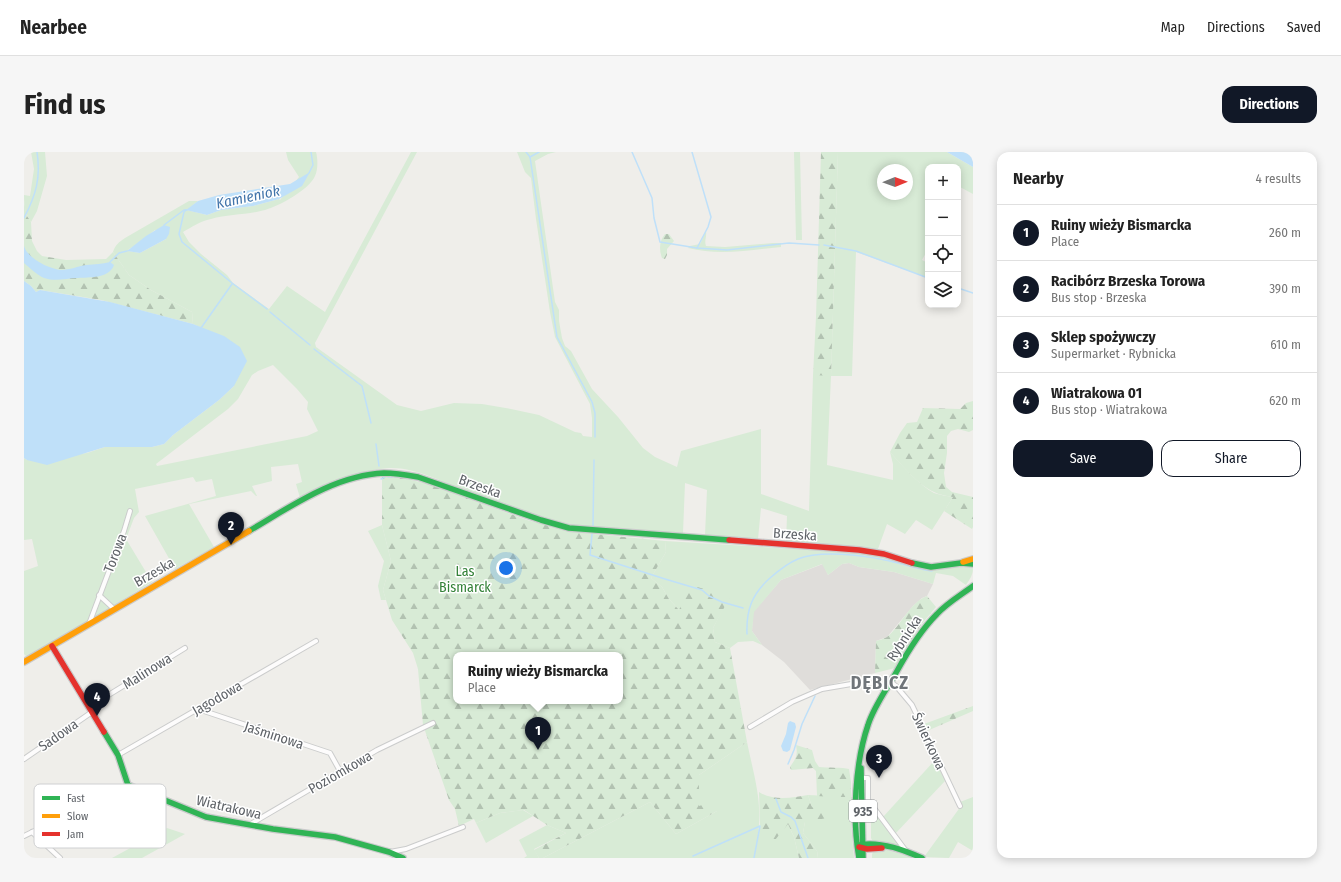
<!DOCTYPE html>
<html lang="en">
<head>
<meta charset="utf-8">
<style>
	body { margin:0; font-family:"Fira Sans Condensed",sans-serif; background:#f6f6f6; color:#222 }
	.controls { position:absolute; right:12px; top:12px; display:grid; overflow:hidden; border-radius:8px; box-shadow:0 2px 10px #0003 }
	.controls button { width:36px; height:36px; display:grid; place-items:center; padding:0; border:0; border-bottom:1px solid #e0e0e0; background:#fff; color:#222; font:20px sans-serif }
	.compass { position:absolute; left:853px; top:12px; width:36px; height:36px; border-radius:50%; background:#fff; box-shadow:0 2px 10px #0003; rotate:89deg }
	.you { position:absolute; left:482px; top:416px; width:14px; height:14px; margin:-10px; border:3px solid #fff; border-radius:50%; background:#1a73e8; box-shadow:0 0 0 6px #1a73e833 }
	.badge { display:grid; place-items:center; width:26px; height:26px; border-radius:50%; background:#111827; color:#fff; font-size:13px; font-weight:700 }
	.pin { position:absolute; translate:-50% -33px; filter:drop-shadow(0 1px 2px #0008) }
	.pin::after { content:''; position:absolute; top:21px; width:14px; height:12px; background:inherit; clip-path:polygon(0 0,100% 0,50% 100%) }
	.popup { position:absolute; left:429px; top:500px; width:170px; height:52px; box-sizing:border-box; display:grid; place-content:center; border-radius:8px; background:#fff; filter:drop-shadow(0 1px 3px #0005); font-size:13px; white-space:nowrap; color:#767676 }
	.popup b { font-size:15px; color:#222 }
	.popup::after { content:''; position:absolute; left:50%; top:100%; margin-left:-8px; border:8px solid transparent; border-top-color:#fff }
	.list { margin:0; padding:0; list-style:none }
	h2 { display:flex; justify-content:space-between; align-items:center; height:52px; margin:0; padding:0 16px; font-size:17px }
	h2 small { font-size:13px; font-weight:400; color:#767676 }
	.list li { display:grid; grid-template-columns:26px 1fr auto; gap:12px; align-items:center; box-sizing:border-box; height:56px; padding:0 16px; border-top:1px solid #e0e0e0 }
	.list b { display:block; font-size:15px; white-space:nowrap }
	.list p { margin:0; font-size:13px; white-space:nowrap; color:#767676 }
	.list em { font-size:13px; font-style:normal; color:#767676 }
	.actions { display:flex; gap:8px; padding:12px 16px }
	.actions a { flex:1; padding:9px 0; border:1px solid #111827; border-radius:12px; text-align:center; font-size:14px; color:#111827 }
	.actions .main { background:#111827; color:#fff }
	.icon { flex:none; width:22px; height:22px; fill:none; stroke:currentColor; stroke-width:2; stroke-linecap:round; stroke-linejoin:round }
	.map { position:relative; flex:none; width:949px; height:706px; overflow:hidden; border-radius:12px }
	header { display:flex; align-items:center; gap:24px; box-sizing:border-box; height:56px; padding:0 20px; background:#fff; border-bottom:1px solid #e0e0e0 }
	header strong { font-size:19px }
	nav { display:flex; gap:22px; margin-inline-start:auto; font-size:14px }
	.intro { display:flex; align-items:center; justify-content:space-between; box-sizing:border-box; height:96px; padding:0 24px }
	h1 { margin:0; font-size:28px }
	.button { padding:10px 18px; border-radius:12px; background:#111827; color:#fff; font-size:14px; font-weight:700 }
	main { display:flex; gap:24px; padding:0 24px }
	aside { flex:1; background:#fff; border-radius:12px; box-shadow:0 2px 10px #0003 }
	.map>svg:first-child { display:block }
	.industrial { fill:#dfddda }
	.green { fill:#d8ebd6; fill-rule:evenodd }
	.forest { fill:url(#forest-firs); fill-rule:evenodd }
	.water { fill:#bfe0f9 }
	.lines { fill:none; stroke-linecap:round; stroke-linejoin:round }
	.stream { stroke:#bfe0f9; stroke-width:1.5 }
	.street-casing { stroke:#cbcccc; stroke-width:6 }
	.fast-casing { stroke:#cacacb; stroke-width:8 }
	.slow-casing { stroke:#cacacb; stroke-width:8 }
	.jam-casing { stroke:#cacacb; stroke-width:8 }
	.street { stroke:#fdfcfc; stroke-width:4 }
	.fast { stroke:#30b455; stroke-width:5.5 }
	.slow { stroke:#ff9f0a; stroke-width:5.5 }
	.jam { stroke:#e5322d; stroke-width:5.5 }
	.labels { text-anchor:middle; stroke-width:3; stroke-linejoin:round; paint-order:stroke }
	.shield { fill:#fff; stroke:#8f9295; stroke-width:1 }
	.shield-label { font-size:13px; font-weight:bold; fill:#5f6368 }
	.street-label { font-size:14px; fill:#5f6368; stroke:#fff }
	.park-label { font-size:14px; fill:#348238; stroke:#fff }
	.water-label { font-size:15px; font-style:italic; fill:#4174aa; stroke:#fff }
	.district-label { font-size:18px; font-weight:bold; letter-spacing:1px; fill:#70757a; stroke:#fff }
	.key { fill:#fff; stroke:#cfd0d2; stroke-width:1 }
	.key-label { font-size:11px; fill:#5f6368 }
</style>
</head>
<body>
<header>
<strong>Nearbee</strong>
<nav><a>Map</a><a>Directions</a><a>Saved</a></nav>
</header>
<div class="intro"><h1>Find us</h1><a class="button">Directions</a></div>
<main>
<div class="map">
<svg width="949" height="706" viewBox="0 0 949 706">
	<defs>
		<pattern id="forest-firs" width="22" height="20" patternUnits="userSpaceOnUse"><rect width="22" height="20" fill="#d8ebd6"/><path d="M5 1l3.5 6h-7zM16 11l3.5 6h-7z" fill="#b2c2b1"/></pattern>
	</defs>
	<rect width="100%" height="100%" fill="#efeeea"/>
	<polygon class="industrial" points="825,411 835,415 870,420 909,432 903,444 898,446 889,454 863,485 852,489 851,521 786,538 760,510 738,493 728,479 729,460 757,428 799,412 804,423 818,412"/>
	<g class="green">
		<path d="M7,0H21L23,24L13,59L7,70C1,62 0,53 0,43L6,44L10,17Z"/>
		<path d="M262,0H292C294,7 294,18 291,24C285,38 255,54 241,58C223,63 204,62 187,67C176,69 168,75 159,80L165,90L177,102L203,123L209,131L245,157L263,134L301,160L387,0H393L291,191L292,195L373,253L397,259L430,251L458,252L487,257L515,263L551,280L557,281L559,284L568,285V266L566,252L531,185L526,160L512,67L507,26L501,20L493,0H532L524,2L511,9L531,150L535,158V169L538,186L541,194L547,199L568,237L594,265L619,296L631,305L653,315L657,299L737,277V342L785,359L789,223H807L814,0H923L949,15V42L934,34V15H904V97L898,108L904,111V126L832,100L828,224H807L803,313L869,328V312L866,300C878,313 895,333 910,341C916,343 923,344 929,345L908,378L892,368L881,382L863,372L854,397L762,390L763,364L737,356L734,387L681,383L683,338L661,331L659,381C616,379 564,379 523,367C507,362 491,356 474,350C463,346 451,343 440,339C418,329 390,315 365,316C334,318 304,332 276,346L272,332L278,330L274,312L247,315L248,329L228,334L233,344H232L227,339L165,352L190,395L151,417L121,364L192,344L188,327L172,330L169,325L111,337L115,360L110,366L102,387L128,430L4,506L0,502V419L14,414L8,387L0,388V306L3,308L63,301L81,295H128L140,292L149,283L195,248L210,234L178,176L169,172L168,160L127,138L105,123L89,100C91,93 95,90 101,86L165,49H174L163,58L183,63L197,58L229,54L255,47L256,48L275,25L264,8ZM859,18H883V42H859ZM131,78L142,87L116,101L104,99L105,97L111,94ZM249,213L273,237L284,250L283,257L294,279L283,284L133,314L132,312L204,257L214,247L228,223L234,219Z"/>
		<polygon points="770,0 776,0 778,88 772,88"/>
		<path d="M682,79C683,85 680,89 682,94L701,95L749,91H757V95C726,98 695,104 664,96L666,94L676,92Z"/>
		<polygon points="358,373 367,409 359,438 362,448 357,448 354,434 360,409 344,379"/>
		<path d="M641,389L821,400L860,404L885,414L908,418L936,415L949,416C949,423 946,427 942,433L929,424L912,421L909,432L870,420L835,415L825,411L818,412L804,423L798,412L757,428L730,460L728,479L738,493L729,489L714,490L706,496L691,490L689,476L705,445L655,458L645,447L638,435L627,426L642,400Z"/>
		<path d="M723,590C729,620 739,650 734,682L764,672L770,685L775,706H519L626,650L652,682L693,659L675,654V623Z"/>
		<polygon points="911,608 921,629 871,682 859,665"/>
		<polygon points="784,643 828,645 827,674 830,706 794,706 793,699 779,681 781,670 788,655"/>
		<polygon points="949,645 949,699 934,690 925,706 900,705 937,654 936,650"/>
		<polygon points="499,658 509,664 462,691 452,671 476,661"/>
		<polygon points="847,658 857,667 876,694 869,695 849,690 847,686"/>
		<polygon points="523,673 542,681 510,697 515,706 500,706 503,704 495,688"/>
		<polygon points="143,676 161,682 118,706 88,706"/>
		<polygon points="863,698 888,705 888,706 848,706 848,702 850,699"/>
	</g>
	<g class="forest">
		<polygon points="797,0 814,0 807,224 789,223 792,165"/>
		<polygon points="0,50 3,64 7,70 8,89 13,99 18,104 42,108 82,107 89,100 105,123 127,138 168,160 169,172 77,148 16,138 12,140 7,134 0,129"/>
		<path d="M641,82H645L650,89L643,97V103L641,107L638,106C635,98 635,89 641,82Z"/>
		<path d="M949,249V278L945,280L934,277L927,279L923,284V301L920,321L922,335L928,340L949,345V375L948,377L920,359L929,345C923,344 916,343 910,340C894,333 878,313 866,300L876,281L883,271L893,270L899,256L936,257L942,251Z"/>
		<path d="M358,325L378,326L405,332L503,368L549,380L641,389L642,400L627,426L638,435L645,447L655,458L667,433L706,445L689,476L691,490L706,496L723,590L675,623V654L691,649L693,659L652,682L626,650L519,706H515L510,698L542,681L523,673L500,658L476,661L452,671L450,667L435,674L431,657L425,648L399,573L394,517L389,501L368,468L359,438L367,409L358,373ZM432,503H596V549H432Z"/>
		<path d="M903,444L912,455L896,474L871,516L851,521L852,489C855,488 860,487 863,485C878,473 885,451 903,444Z"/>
		<polygon points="949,554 949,559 903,579 900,572"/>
		<path d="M772,593L788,598L791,609L795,615C803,616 819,615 825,617L827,630V645H815L811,651L808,645L793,644L792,619L789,616L767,618L766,615C772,606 774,604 772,593Z"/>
		<path d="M735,640C749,649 768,646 784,643L788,655L800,654L803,666L781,670L779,681L793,699L794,706H775L770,685L764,672L751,688L734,682L736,672Z"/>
	</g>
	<g class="water">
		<polygon points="923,0 949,0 949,15"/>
		<polygon points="286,20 278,34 255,47 229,54 197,58 183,63 162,58 174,49 195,43 266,32"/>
		<polygon points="140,73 146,75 145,82 142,87 116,101 103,99 122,84"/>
		<path d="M0,94C3,106 25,117 37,118C46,118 54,114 62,113C71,112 78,112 86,110L90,113C85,127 65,125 54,126C42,126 32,130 20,126C13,123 6,116 0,111Z"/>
		<polygon points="0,129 7,134 12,140 16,138 86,150 169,172 200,184 216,195 223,209 210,234 195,248 149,283 140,292 128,295 81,295 23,313 3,308 0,306"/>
		<polygon points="766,569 771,571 772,575 766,598 763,600 759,599 757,594 762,582 764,571"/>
	</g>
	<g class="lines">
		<g class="stream">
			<polyline points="502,0 506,5 515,0"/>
			<polyline points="608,0 628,46 630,66 636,90 673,96"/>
			<polyline points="668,0 687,65 684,75 673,96 703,98 765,91 795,93"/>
			<polyline points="506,5 533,185 568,250 571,261 571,285"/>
			<polyline points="285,21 289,13 287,0"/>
			<polyline points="162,58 160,60 155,82 158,90 208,131 243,157"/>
			<path d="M0,66C12,43 17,26 13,0"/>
			<polyline points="140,73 160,58 163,58"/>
			<polyline points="800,93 832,99 904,126"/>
			<polyline points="86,110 95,101 103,99"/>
			<polyline points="934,136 949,141"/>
			<polyline points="246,160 286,193"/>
			<polyline points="177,176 208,132"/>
			<polyline points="290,197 338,234 347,271"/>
			<polyline points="352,292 355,314"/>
			<polyline points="364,325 368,325"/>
			<polyline points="371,325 378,325"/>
			<polyline points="357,327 361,325"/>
			<polyline points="569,374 570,308"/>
			<polyline points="568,382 566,403 641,427 678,438 685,444 698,450 719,456"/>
			<path d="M723,482C722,458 728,442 746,426C754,419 764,411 774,407C796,398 838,403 861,408C877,411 892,417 908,419"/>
			<polyline points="764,612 770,598 778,572 791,544"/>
			<polyline points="752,647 757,660 767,665 771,669 784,706"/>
			<polyline points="669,704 736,674 730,706"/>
		</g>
		<defs>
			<g id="street">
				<polyline points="75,443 90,457"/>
				<polyline points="65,472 100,379 106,359"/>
				<polyline points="867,530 872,534 888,553 936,654"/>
				<polyline points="65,555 161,496"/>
				<polyline points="174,557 306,601 316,619"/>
				<polyline points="726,575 768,550 798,537 839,530 851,532 862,538"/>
				<polyline points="94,603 292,489"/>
				<polyline points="0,607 68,560"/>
				<polyline points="836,626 844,626 844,648 882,699"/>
				<polyline points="225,673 353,598 409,571"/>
				<polyline points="8,680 36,706"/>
				<polyline points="0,684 104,633"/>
				<polyline points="366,700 382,697 439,675"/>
			</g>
			<g id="fast">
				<path d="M225,379C266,355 311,323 360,321C372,321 383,323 394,325L517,368L545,376L705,388"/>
				<polyline points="888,411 907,415 937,411 949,412"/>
				<polyline points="80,580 94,603 104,633 182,665 249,677 311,685 365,700 379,706"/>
				<polyline points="837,616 839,706"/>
				<path d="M836,693C856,689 880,698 898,706"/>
				<path d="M835,706C828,667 831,611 844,573C850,554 863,537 873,519C884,499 896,479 913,462C923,451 937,443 949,434"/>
			</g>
			<g id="slow">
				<polyline points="939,410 949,407"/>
				<polyline points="0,510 225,379"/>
			</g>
			<g id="jam">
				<polyline points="705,388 835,398 860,402 888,411"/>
				<polyline points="28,494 80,580"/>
				<polyline points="835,695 843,697 858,696"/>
			</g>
		</defs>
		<use href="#street" class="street-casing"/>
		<use href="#fast" class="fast-casing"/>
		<use href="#slow" class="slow-casing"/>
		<use href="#jam" class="jam-casing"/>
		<use href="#street" class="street"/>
		<use href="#fast" class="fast"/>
		<use href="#slow" class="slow"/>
		<use href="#jam" class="jam"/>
	</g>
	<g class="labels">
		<rect class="shield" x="825" y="648" width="28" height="22" rx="3"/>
		<g class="shield-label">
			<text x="839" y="664">935</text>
		</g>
		<g class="street-label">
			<text transform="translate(456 334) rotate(20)" y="5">Brzeska</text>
			<text transform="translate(771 382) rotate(4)" y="5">Brzeska</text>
			<text transform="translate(91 401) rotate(-69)" y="5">Torowa</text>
			<text transform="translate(130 420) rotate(-30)" y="5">Brzeska</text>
			<text transform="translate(880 486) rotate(-57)" y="5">Rybnicka</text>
			<text transform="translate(123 519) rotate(-32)" y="5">Malinowa</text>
			<text transform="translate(193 546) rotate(-30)" y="5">Jagodowa</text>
			<text transform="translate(34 583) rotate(-35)" y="5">Sadowa</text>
			<text transform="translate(250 583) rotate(18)" y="5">Jaśminowa</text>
			<text transform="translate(905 589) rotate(65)" y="5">Świerkowa</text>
			<text transform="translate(316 620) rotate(-30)" y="5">Poziomkowa</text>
			<text transform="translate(205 655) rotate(13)" y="5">Wiatrakowa</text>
		</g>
		<g class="park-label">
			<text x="441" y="424">Las<tspan x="441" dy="16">Bismarck</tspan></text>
		</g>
		<g class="water-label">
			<text transform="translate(224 45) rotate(-12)" y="5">Kamieniok</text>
		</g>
		<g class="district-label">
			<text x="856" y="537">DĘBICZ</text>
		</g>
	</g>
	<rect x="10" y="632" width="132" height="64" rx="6" class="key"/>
	<rect x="18" y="644" width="18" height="4" fill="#30b455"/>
	<rect x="18" y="662" width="18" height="4" fill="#ff9f0a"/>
	<rect x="18" y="680" width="18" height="4" fill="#e5322d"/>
	<g class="key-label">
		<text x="43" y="650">Fast</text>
		<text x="43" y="668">Slow</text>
		<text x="43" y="686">Jam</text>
	</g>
</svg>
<div class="controls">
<button>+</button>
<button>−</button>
<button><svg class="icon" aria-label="locate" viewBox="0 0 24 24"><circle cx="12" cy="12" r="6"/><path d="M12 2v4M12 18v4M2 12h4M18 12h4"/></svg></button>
<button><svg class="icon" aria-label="layers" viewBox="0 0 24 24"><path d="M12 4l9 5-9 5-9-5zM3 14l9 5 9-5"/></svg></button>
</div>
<svg class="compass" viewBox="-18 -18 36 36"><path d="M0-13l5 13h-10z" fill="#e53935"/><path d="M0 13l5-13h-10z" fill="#767676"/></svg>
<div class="you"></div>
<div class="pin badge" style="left:514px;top:598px">1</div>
<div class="popup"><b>Ruiny wieży Bismarcka</b>Place</div>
<div class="pin badge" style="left:207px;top:393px">2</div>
<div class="pin badge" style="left:855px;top:626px">3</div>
<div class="pin badge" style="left:73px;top:564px">4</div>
</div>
<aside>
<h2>Nearby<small>4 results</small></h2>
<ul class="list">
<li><span class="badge">1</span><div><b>Ruiny wieży Bismarcka</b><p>Place</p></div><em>260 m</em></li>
<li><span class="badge">2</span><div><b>Racibórz Brzeska Torowa</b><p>Bus stop · Brzeska</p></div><em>390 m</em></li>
<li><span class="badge">3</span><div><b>Sklep spożywczy</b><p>Supermarket · Rybnicka</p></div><em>610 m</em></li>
<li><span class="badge">4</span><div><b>Wiatrakowa 01</b><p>Bus stop · Wiatrakowa</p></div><em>620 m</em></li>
</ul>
<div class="actions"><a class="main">Save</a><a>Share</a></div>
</aside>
</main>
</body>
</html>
